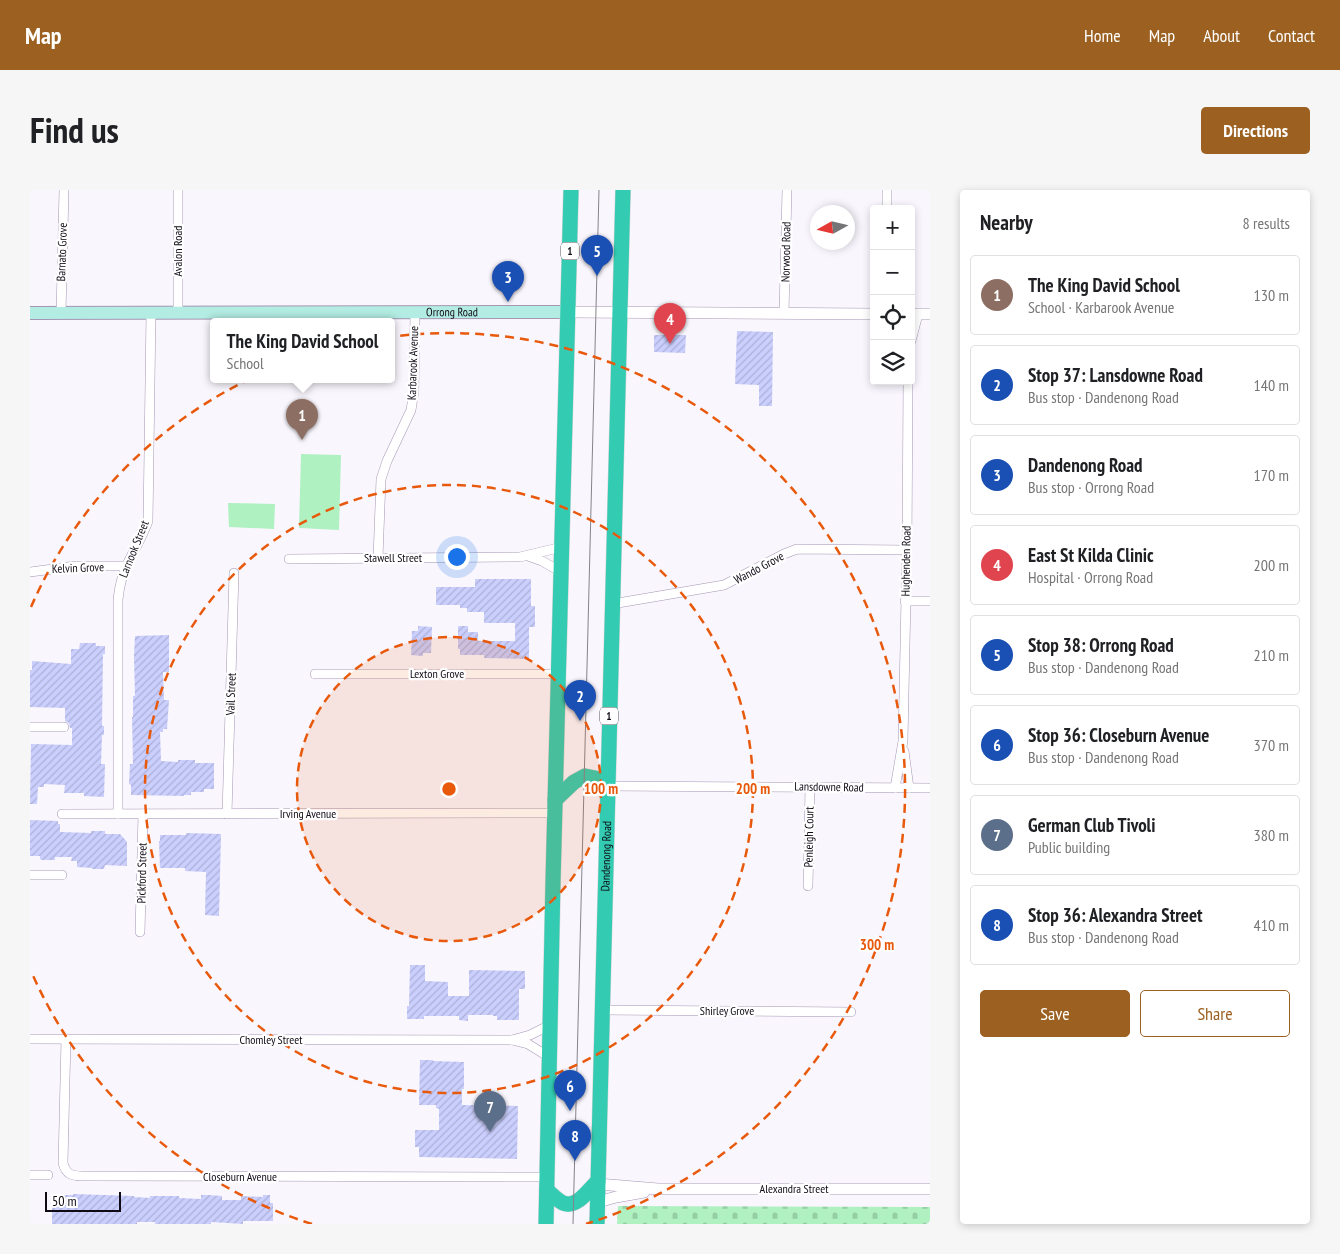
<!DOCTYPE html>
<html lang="en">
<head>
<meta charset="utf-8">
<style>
	body { margin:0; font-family:"PT Sans Narrow",sans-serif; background:#f6f6f6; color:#202124 }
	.controls { position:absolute; right:15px; top:15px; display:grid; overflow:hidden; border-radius:5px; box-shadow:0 2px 8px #0003 }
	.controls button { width:45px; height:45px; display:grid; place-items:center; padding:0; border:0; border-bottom:1px solid #e0e0e0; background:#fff; color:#202124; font:25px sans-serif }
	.compass { position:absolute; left:780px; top:15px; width:45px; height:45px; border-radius:50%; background:#fff; box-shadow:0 2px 8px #0003; rotate:262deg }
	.scale { position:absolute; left:15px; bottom:12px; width:76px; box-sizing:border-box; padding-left:5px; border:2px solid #0f0a14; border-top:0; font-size:14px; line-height:18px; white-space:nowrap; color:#0f0a14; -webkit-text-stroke:4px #fff; paint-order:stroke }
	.you { position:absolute; left:426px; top:366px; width:18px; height:18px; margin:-12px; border:4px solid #fff; border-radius:50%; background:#1a73e8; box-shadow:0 0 0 8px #1a73e833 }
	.badge { display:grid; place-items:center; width:32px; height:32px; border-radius:50%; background:#9c6121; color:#fff; font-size:16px; font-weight:700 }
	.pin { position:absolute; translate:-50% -41px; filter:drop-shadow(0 1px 2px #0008) }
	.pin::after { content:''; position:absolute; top:26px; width:18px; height:15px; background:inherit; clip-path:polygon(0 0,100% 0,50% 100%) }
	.popup { position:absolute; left:180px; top:128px; width:185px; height:65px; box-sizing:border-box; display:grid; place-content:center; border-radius:5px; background:#fff; filter:drop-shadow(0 1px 4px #0005); font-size:16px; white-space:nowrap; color:#757577 }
	.popup b { font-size:19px; color:#202124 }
	.popup::after { content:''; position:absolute; left:50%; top:100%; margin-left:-10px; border:10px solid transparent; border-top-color:#fff }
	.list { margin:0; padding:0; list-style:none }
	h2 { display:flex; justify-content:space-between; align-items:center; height:65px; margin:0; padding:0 20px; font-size:21px }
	h2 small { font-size:16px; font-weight:400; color:#757577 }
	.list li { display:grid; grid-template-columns:32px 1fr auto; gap:15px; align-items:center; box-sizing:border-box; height:80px; margin:0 10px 10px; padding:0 10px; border:1px solid #e0e0e0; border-radius:5px }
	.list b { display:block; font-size:19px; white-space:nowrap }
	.list p { margin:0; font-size:16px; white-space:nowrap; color:#757577 }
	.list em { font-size:16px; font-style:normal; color:#757577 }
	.actions { display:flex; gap:10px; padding:15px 20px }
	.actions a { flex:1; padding:11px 0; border:1px solid #9c6121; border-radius:5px; text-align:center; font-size:18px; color:#9c6121 }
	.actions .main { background:#9c6121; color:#fff }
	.icon { flex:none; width:28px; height:28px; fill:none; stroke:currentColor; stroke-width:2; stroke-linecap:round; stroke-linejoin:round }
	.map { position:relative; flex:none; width:900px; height:1034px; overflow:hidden; border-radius:5px }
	header { display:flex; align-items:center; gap:30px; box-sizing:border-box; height:70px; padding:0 25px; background:#9c6121; color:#fff }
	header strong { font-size:24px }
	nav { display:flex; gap:28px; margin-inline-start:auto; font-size:18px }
	.intro { display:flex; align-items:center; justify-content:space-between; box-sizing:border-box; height:120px; padding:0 30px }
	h1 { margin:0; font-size:35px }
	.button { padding:12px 22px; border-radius:5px; background:#9c6121; color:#fff; font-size:18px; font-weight:700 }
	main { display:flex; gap:30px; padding:0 30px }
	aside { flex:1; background:#fff; border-radius:5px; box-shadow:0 2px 8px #0003 }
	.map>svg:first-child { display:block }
	.grass { fill:#aff1c1 }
	.cemetery { fill:url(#cemetery-stones) }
	.building { fill:url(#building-hatch) }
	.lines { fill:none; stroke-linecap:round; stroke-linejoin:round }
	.minor-casing { stroke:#a596b4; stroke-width:10 }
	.tertiary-casing { stroke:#a596b4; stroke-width:12 }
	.secondary-casing { stroke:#a596b4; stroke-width:14 }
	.trunk-casing { stroke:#d4d3d5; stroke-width:16 }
	.minor { stroke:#fff; stroke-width:9 }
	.tertiary { stroke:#fff; stroke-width:11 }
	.secondary { stroke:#b2ece2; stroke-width:12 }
	.trunk { stroke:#33ccb2; stroke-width:15 }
	.tram { stroke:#87838b; stroke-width:1 }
	.ring { fill:none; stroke:#e8590c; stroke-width:2.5; stroke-dasharray:9 6 }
	.labels { text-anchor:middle; stroke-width:4.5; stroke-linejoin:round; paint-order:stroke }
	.shield { fill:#fff; stroke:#57545a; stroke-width:1 }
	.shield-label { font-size:11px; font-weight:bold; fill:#0f0a14 }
	.street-label { font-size:12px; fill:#0f0a14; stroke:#fff }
	.centre { fill:#e8590c; stroke:#fff; stroke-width:2.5 }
	.ring-label { font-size:15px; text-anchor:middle; font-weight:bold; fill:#e8590c; stroke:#fff; stroke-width:4.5; stroke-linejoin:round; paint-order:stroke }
</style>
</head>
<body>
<header>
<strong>Map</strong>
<nav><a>Home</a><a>Map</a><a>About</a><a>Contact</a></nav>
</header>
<div class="intro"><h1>Find us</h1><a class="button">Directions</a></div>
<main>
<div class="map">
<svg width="900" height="1034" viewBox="0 0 900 1034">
	<defs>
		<pattern id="cemetery-stones" width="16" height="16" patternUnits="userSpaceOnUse" patternTransform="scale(1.25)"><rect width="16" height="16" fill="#aff1c1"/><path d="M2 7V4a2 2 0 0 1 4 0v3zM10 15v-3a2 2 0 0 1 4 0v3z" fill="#95cda5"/></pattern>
		<pattern id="building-hatch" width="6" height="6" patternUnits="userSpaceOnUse" patternTransform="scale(1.25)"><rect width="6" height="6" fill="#cacffd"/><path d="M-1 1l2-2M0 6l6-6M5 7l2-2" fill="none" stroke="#acb0d8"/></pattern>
	</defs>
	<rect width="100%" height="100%" fill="#f9f6fd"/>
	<g class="grass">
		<polygon points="271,264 311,265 309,340 269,338"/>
		<polygon points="198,313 245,314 244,339 199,337"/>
	</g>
	<polygon class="cemetery" points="588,1016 900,1017 900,1034 587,1034"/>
	<g class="building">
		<polygon points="707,141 743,142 742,216 729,216 729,195 705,194"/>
		<polygon points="624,145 656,145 655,163 624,162"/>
		<polygon points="445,389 501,389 501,416 505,416 505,437 499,437 499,469 454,468 454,465 430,465 430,459 428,459 428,436 438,436 438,442 448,442 448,451 485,451 485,433 454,433 454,422 437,422 437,418 430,418 430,415 406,415 406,397 445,397"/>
		<polygon points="388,436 402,437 401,463 393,463 393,466 381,465 382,441 388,441"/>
		<polygon points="139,445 139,482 133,482 134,510 139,510 137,539 133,539 133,542 130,542 131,571 148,572 148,570 165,570 165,573 184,573 184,599 174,599 174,602 161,602 161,605 154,605 154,606 101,605 101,595 99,594 100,574 103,574 102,527 103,527 103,506 105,506 104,466 105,446"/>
		<polygon points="50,453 66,453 66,456 75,456 75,464 73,464 72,536 74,536 74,545 72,545 71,574 75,574 74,607 54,606 54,603 34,603 35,595 14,594 14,597 8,597 7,614 0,614 1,554 42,555 42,538 40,538 39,533 35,531 35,518 0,517 0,480 2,480 2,471 41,474 41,459 49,459"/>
		<polygon points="0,630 28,631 28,634 30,634 30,642 61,643 61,641 75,641 75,644 90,644 97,652 97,676 75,675 74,679 62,679 62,678 47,677 47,671 41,671 42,667 25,667 25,670 12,670 10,669 10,666 0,666"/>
		<polygon points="156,643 191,644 189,726 175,725 176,682 155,681 155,678 130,678 129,651 130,651 130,645 156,645"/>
		<polygon points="380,775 395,775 395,791 418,792 418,806 439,806 439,780 495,781 495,799 489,799 489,830 467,830 467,826 463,826 463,825 438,825 438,831 429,830 429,826 394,826 394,829 377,829 377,816 379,816"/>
		<polygon points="390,870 403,870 403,871 434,872 434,899 432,899 432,915 488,916 487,969 389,967 389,957 385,957 385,940 409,940 409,919 406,918 406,915 389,915"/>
		<polygon points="43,1004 104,1006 104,1007 120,1008 120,1006 149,1006 149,1008 171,1009 171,1005 179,1005 192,1006 192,1010 211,1010 211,1006 233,1007 233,1005 240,1005 240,1013 243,1013 243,1031 213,1031 213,1034 181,1032 181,1034 125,1034 125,1032 107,1032 107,1034 22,1034 22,1005 43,1005"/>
	</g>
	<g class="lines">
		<defs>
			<g id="minor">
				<polyline points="857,19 857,0"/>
				<polyline points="31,123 34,0"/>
				<polyline points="148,123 148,0"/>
				<polyline points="754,123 757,0"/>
				<polyline points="881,151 888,124"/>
				<polyline points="498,366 512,371 531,382"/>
				<polyline points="348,368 351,289 357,271 381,220 384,201 385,122"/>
				<polyline points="259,369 490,367 532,357"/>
				<polyline points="0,382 45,376 96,376"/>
				<polyline points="875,411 900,411"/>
				<polyline points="582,414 694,395 754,364 767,359 877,360"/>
				<polyline points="285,484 529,484"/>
				<polyline points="0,537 34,537"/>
				<polyline points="874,561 879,598"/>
				<polyline points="578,596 900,598"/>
				<polyline points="865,598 873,551 877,360 878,191"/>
				<polyline points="32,624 525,623"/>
				<path d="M88,624V410C89,398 92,386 97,375C104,360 113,346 118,331L121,123"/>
				<polyline points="197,624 204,383"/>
				<polyline points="0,685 32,685"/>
				<polyline points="778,696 780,597"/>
				<polyline points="110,742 113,624"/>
				<polyline points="572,820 821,822"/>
				<polyline points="0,849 482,850 498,854 519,867"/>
				<path d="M36,849L33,973C36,984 41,986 52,986L517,987"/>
				<polyline points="482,850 500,845 520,835"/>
				<polyline points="0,985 18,985"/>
			</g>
			<g id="tertiary">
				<polyline points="539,122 844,124"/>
				<polyline points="881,124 900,124"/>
				<polyline points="568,994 628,999 900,999"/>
				<polyline points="568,1012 586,1007 614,1002"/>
			</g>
			<g id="secondary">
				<path id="s1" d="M0,123L539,122"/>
			</g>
			<g id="trunk">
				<polyline points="525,610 544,592 555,586 565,588 578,596"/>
				<path d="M517,1000C521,1004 527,1010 533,1013C547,1019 559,999 568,991"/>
				<polyline points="516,1034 523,691 541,0"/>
				<path id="s2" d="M567,1034L593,0"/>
			</g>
		</defs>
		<use href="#minor" class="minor-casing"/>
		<use href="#tertiary" class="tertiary-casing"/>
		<use href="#secondary" class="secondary-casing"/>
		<use href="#trunk" class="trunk-casing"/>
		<use href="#minor" class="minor"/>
		<use href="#tertiary" class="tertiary"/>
		<use href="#secondary" class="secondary"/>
		<use href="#trunk" class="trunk"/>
		<polyline class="tram" points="543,1034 569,0"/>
	</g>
	<circle cx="419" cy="599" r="152" fill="#e8590c" fill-opacity=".12"/>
	<g class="ring">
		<circle cx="419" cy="599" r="152"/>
		<circle cx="419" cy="599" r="304"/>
		<path d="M282 1034A456 456 0 0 1 1 781M1 417A456 456 0 1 1 556 1034"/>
	</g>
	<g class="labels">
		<g class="shield">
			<rect x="531" y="52.5" width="18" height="17" rx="4"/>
			<rect x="570" y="517.5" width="18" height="17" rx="4"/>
		</g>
		<g class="shield-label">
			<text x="540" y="65">1</text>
			<text x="579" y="530">1</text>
		</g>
		<g class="street-label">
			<text transform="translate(148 61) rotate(-90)" y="4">Avalon Road</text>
			<text transform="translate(32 62) rotate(-88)" y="4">Barnato Grove</text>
			<text transform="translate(756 62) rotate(-89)" y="4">Norwood Road</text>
			<text dy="4" stroke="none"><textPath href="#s1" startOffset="422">Orrong Road</textPath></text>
			<text transform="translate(383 173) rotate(-88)" y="4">Karbarook Avenue</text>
			<text transform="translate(104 359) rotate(-68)" y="4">Larnook Street</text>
			<text x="363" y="372">Stawell Street</text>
			<text transform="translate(876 371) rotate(-89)" y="4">Hughenden Road</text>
			<text transform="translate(48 378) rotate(-2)" y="4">Kelvin Grove</text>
			<text transform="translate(729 378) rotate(-28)" y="4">Wando Grove</text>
			<text x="407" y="488">Lexton Grove</text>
			<text transform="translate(201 504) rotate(-88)" y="4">Vail Street</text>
			<text transform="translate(799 597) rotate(1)" y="4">Lansdowne Road</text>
			<text x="278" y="628">Irving Avenue</text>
			<text transform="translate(779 647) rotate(-89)" y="4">Penleigh Court</text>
			<text dy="4" stroke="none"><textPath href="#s2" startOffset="368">Dandenong Road</textPath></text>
			<text transform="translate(112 683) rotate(-89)" y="4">Pickford Street</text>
			<text x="697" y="825">Shirley Grove</text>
			<text x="241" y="854">Chomley Street</text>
			<text x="210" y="991">Closeburn Avenue</text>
			<text x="764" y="1003">Alexandra Street</text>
		</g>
	</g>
	<circle cx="419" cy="599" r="8" class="centre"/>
	<g class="ring-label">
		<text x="571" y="604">100 m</text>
		<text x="723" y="604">200 m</text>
		<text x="847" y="760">300 m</text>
	</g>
</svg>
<div class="controls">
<button>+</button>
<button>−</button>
<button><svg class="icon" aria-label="locate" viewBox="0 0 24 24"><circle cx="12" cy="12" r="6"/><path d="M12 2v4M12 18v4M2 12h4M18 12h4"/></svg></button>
<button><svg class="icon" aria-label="layers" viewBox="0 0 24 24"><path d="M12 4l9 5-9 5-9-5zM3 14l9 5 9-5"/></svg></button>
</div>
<svg class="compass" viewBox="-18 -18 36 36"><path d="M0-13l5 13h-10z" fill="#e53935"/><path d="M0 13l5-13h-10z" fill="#757577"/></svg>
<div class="scale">50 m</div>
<div class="you"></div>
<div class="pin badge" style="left:272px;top:250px;background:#8d6e63">1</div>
<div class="popup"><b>The King David School</b>School</div>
<div class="pin badge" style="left:550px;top:531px;background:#1a4fb4">2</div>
<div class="pin badge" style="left:478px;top:112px;background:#1a4fb4">3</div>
<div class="pin badge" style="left:640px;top:154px;background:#e0444e">4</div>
<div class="pin badge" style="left:567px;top:86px;background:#1a4fb4">5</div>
<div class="pin badge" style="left:540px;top:921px;background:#1a4fb4">6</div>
<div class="pin badge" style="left:460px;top:942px;background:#5c6f8a">7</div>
<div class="pin badge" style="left:545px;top:971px;background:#1a4fb4">8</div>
</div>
<aside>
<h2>Nearby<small>8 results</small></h2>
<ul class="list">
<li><span class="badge" style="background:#8d6e63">1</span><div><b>The King David School</b><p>School · Karbarook Avenue</p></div><em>130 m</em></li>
<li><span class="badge" style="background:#1a4fb4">2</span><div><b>Stop 37: Lansdowne Road</b><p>Bus stop · Dandenong Road</p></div><em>140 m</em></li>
<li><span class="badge" style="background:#1a4fb4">3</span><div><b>Dandenong Road</b><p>Bus stop · Orrong Road</p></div><em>170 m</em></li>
<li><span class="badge" style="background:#e0444e">4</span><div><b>East St Kilda Clinic</b><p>Hospital · Orrong Road</p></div><em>200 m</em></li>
<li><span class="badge" style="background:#1a4fb4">5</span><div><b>Stop 38: Orrong Road</b><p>Bus stop · Dandenong Road</p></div><em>210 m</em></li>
<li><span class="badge" style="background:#1a4fb4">6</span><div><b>Stop 36: Closeburn Avenue</b><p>Bus stop · Dandenong Road</p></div><em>370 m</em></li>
<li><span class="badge" style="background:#5c6f8a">7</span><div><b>German Club Tivoli</b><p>Public building</p></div><em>380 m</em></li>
<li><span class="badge" style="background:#1a4fb4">8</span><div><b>Stop 36: Alexandra Street</b><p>Bus stop · Dandenong Road</p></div><em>410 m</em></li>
</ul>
<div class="actions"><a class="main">Save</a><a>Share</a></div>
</aside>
</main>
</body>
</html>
